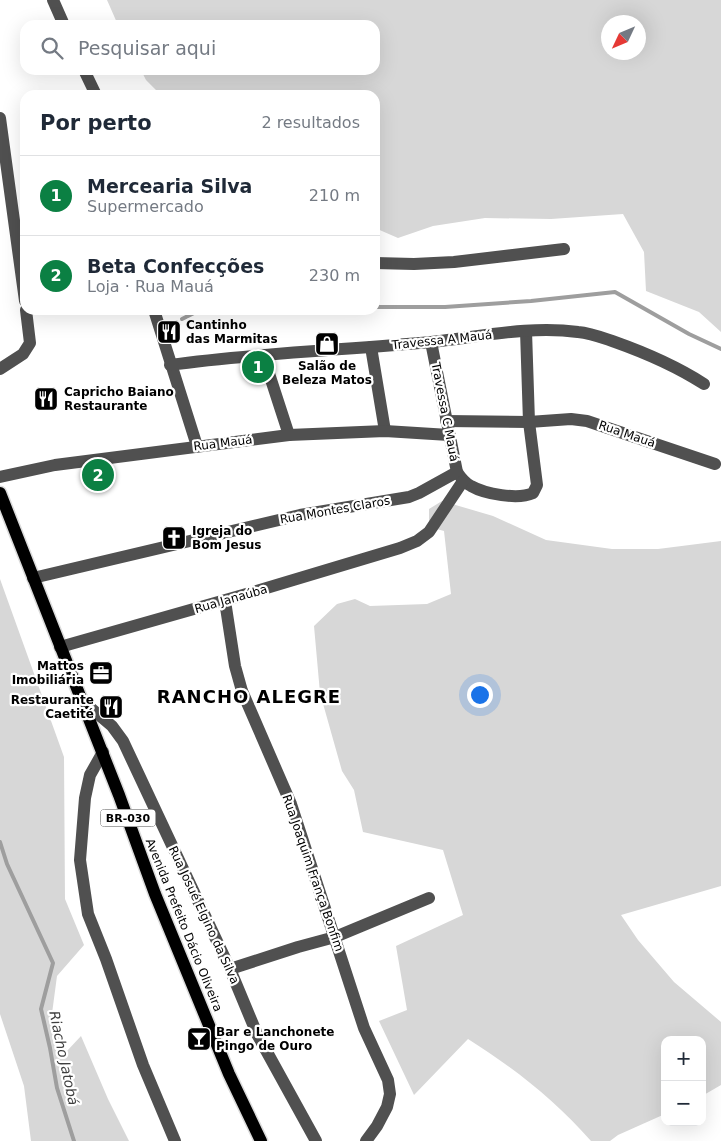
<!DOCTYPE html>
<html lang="pt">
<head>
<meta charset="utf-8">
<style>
	body { margin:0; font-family:"DejaVu Sans",sans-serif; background:#f2f2f3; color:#1f2937 }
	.controls { position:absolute; right:15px; bottom:15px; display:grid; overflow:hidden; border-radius:10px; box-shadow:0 5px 20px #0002 }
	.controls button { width:45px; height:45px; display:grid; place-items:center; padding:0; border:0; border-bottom:1px solid #e0e1e3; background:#fff; color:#1f2937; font:25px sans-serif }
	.compass { position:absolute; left:601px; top:15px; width:45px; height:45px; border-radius:50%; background:#fff; box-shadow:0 5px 20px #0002; rotate:226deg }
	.you { position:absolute; left:479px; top:694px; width:18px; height:18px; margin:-12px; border:4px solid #fff; border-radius:50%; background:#1a73e8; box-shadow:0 0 0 8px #1a73e833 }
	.badge { display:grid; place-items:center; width:32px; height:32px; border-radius:50%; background:#0b8043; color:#fff; font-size:16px; font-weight:700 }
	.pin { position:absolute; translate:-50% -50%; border:2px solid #fff; box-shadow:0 1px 5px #0006 }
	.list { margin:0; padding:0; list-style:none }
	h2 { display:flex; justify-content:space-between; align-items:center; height:65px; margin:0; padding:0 20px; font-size:21px }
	h2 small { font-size:16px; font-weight:400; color:#747a83 }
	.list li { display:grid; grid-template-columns:32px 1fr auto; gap:15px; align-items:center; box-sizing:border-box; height:80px; padding:0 20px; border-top:1px solid #e0e1e3 }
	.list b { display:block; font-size:19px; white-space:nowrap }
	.list p { margin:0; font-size:16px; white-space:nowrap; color:#747a83 }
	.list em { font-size:16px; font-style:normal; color:#747a83 }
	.icon { flex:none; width:28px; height:28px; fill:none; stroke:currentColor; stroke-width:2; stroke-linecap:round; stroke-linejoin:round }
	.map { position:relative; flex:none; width:721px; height:1141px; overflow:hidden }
	.search { position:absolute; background:#fff; box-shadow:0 5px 20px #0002; left:20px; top:20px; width:360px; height:55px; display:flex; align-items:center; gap:12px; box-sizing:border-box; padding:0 18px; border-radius:15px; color:#747a83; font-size:19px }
	.panel { position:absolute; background:#fff; box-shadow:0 5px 20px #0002; left:20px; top:90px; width:360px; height:225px; border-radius:15px }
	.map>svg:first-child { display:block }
	.green { fill:#d7d7d7; fill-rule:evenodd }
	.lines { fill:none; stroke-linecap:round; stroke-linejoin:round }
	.stream { stroke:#9e9e9e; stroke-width:4 }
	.major-casing { stroke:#dbdbdb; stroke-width:15 }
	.minor { stroke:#505050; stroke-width:12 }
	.major { stroke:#000; stroke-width:12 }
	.labels { text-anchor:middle; stroke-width:4.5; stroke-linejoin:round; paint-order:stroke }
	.shield { fill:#fff; stroke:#4c4c4c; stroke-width:1 }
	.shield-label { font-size:11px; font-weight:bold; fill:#000 }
	.poi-label { font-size:12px; font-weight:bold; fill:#000; stroke:#fff; text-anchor:start }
	.street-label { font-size:12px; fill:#000; stroke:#fff }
	.water-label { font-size:14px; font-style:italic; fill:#3f3f3f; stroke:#fff }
	.district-label { font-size:18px; font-weight:bold; letter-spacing:1px; fill:#000; stroke:#fff }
</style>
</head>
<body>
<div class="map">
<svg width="721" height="1141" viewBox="0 0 721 1141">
	<rect width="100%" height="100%" fill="#fff"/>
	<g class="green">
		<path d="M107,0H721V332L699,312L646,291L644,252L623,214L551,219L485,218L433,226L398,238L375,228V95H161L146,80L141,70H375V25H118ZM638,22V52H608V22Z"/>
		<path d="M442,501L493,516L546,540L612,549H658L721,541V886L621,915L638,940L674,982L721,1022V1085L702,1096V1040H665V1114L618,1135L610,1141H591C555,1100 514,1068 468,1039L414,1095L379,1021L407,1010L396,946L463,915L443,850L363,832L354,790L342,771L320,693L314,626L337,604L355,599L370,606L427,604L451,594L444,531L429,527V509Z"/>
		<polygon points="0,579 64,757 65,899 84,945 57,976 51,1021 67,1051 81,1036 108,1099 129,1141 31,1141 24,1086 0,1014"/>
	</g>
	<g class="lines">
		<g class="stream">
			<polyline points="375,307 445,307 531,301 615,292 689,334 721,349"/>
			<polyline points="182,319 200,310"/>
			<polyline points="0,842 7,864 53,963 41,1009 50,1048 57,1088 74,1141"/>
		</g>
		<defs>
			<polyline id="major" points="0,493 119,795 155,894 229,1074 261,1141"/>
		</defs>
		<use href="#major" class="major-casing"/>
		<g class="minor">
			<polyline points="53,0 64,25"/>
			<polyline points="84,70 96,95"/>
			<polyline points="0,118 25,301"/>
			<polyline points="375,263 414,264 454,262 564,249"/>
			<polyline points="154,310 197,446"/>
			<path d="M431,342L457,472C461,478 465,483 471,486C485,494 518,500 533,493L537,485L529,422L526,331"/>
			<polyline points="371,347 385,431"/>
			<polyline points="263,355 289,435"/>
			<path d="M170,365C257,353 344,350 431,342C480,337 530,325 578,332C591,333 603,338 615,342C646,353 676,366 704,384"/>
			<polyline points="0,369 23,354 30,343 26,310"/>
			<polyline points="446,421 529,422 571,419 587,421 715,464"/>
			<polyline points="0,477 55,465 289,435 385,431 449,435"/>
			<polyline points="33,578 300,515 409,497 419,493 457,472"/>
			<polyline points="225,601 235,666 242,691 291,804 364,1028 388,1080 390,1094 387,1107 377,1126 366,1141"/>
			<polyline points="60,647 243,595 400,548 417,541 429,532 463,481"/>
			<polyline points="80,699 112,726 123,741 230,969 257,1034 316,1141"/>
			<polyline points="103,752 90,775 85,798 80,860 88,914 106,959 143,1065 175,1141"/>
			<polyline points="230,969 298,947 335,937 429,898"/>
		</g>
		<use href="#major" class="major"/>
	</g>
	<defs>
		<symbol id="restaurant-square" viewBox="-11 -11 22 22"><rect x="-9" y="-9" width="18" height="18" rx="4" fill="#000" stroke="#fff"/><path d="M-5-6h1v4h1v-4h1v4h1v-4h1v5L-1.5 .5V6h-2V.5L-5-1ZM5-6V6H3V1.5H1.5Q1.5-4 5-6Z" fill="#fff"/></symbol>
		<symbol id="shop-square" viewBox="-11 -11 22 22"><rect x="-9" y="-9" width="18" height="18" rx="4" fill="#000" stroke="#fff"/><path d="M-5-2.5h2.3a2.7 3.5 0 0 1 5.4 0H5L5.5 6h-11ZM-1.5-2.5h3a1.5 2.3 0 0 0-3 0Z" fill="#fff"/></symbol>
		<symbol id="church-square" viewBox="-11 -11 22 22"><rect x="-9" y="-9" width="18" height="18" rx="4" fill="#000" stroke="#fff"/><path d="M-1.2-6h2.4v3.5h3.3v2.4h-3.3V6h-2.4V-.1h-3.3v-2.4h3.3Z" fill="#fff"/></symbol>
		<symbol id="office-square" viewBox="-11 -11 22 22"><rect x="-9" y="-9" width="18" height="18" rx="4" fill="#000" stroke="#fff"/><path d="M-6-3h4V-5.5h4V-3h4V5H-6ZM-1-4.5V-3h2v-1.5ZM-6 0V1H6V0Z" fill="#fff"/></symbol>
		<symbol id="bar-square" viewBox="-11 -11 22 22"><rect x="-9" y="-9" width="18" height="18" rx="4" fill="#000" stroke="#fff"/><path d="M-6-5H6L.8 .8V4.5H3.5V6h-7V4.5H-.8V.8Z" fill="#fff"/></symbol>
	</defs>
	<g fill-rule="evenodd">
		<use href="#restaurant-square" x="155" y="318" width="28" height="28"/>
		<use href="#shop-square" x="313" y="330" width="28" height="28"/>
		<use href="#restaurant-square" x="32" y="385" width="28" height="28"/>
		<use href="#church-square" x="160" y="524" width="28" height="28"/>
		<use href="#office-square" x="87" y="659" width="28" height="28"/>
		<use href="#restaurant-square" x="97" y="693" width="28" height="28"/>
		<use href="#bar-square" x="185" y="1025" width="28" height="28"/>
	</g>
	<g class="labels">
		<rect class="shield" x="100.5" y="809.5" width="55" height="17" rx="4"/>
		<g class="shield-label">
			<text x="128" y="822">BR-030</text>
		</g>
		<g class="poi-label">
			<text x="186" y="329">Cantinho<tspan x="186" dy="14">das Marmitas</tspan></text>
			<text x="327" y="370" text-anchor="middle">Salão de<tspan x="327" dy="14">Beleza Matos</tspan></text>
			<text x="64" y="396">Capricho Baiano<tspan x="64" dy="14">Restaurante</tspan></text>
			<text x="192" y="535">Igreja do<tspan x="192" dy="14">Bom Jesus</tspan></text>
			<text x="84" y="670" text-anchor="end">Mattos<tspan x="84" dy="14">Imobiliária</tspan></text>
			<text x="94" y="704" text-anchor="end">Restaurante<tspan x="94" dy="14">Caetité</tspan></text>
			<text x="216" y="1036">Bar e Lanchonete<tspan x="216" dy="14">Pingo de Ouro</tspan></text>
		</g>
		<g class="street-label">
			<text transform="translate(442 340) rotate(-6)" y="4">Travessa A Mauá</text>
			<text transform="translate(445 412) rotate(79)" y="4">Travessa C Mauá</text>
			<text transform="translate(627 434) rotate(19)" y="4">Rua Mauá</text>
			<text transform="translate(223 443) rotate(-7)" y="4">Rua Mauá</text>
			<text transform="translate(335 510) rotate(-10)" y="4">Rua Montes Claros</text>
			<text transform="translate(231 599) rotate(-16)" y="4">Rua Janaúba</text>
			<text transform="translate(313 873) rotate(71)" y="4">Rua Joaquim França Bonfim</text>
			<text transform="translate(204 915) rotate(65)" y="4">Rua Josué Elgino da Silva</text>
			<text transform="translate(184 925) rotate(68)" y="4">Avenida Prefeito Dácio Oliveira</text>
		</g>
		<g class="water-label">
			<text transform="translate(64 1058) rotate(78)" y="5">Riacho Jatobá</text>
		</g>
		<g class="district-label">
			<text x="249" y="703">RANCHO ALEGRE</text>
		</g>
	</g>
</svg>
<div class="controls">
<button>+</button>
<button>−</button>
</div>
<svg class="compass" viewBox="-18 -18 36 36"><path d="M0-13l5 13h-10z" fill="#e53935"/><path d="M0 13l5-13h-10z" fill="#747a83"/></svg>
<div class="you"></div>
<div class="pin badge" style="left:258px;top:367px">1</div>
<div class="pin badge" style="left:98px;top:475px">2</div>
<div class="search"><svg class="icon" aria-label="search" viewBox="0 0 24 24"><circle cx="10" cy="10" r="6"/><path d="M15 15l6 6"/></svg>Pesquisar aqui</div>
<section class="panel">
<h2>Por perto<small>2 resultados</small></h2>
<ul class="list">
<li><span class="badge">1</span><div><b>Mercearia Silva</b><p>Supermercado</p></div><em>210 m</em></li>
<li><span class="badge">2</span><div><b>Beta Confecções</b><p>Loja · Rua Mauá</p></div><em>230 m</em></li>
</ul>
</section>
</div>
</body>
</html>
